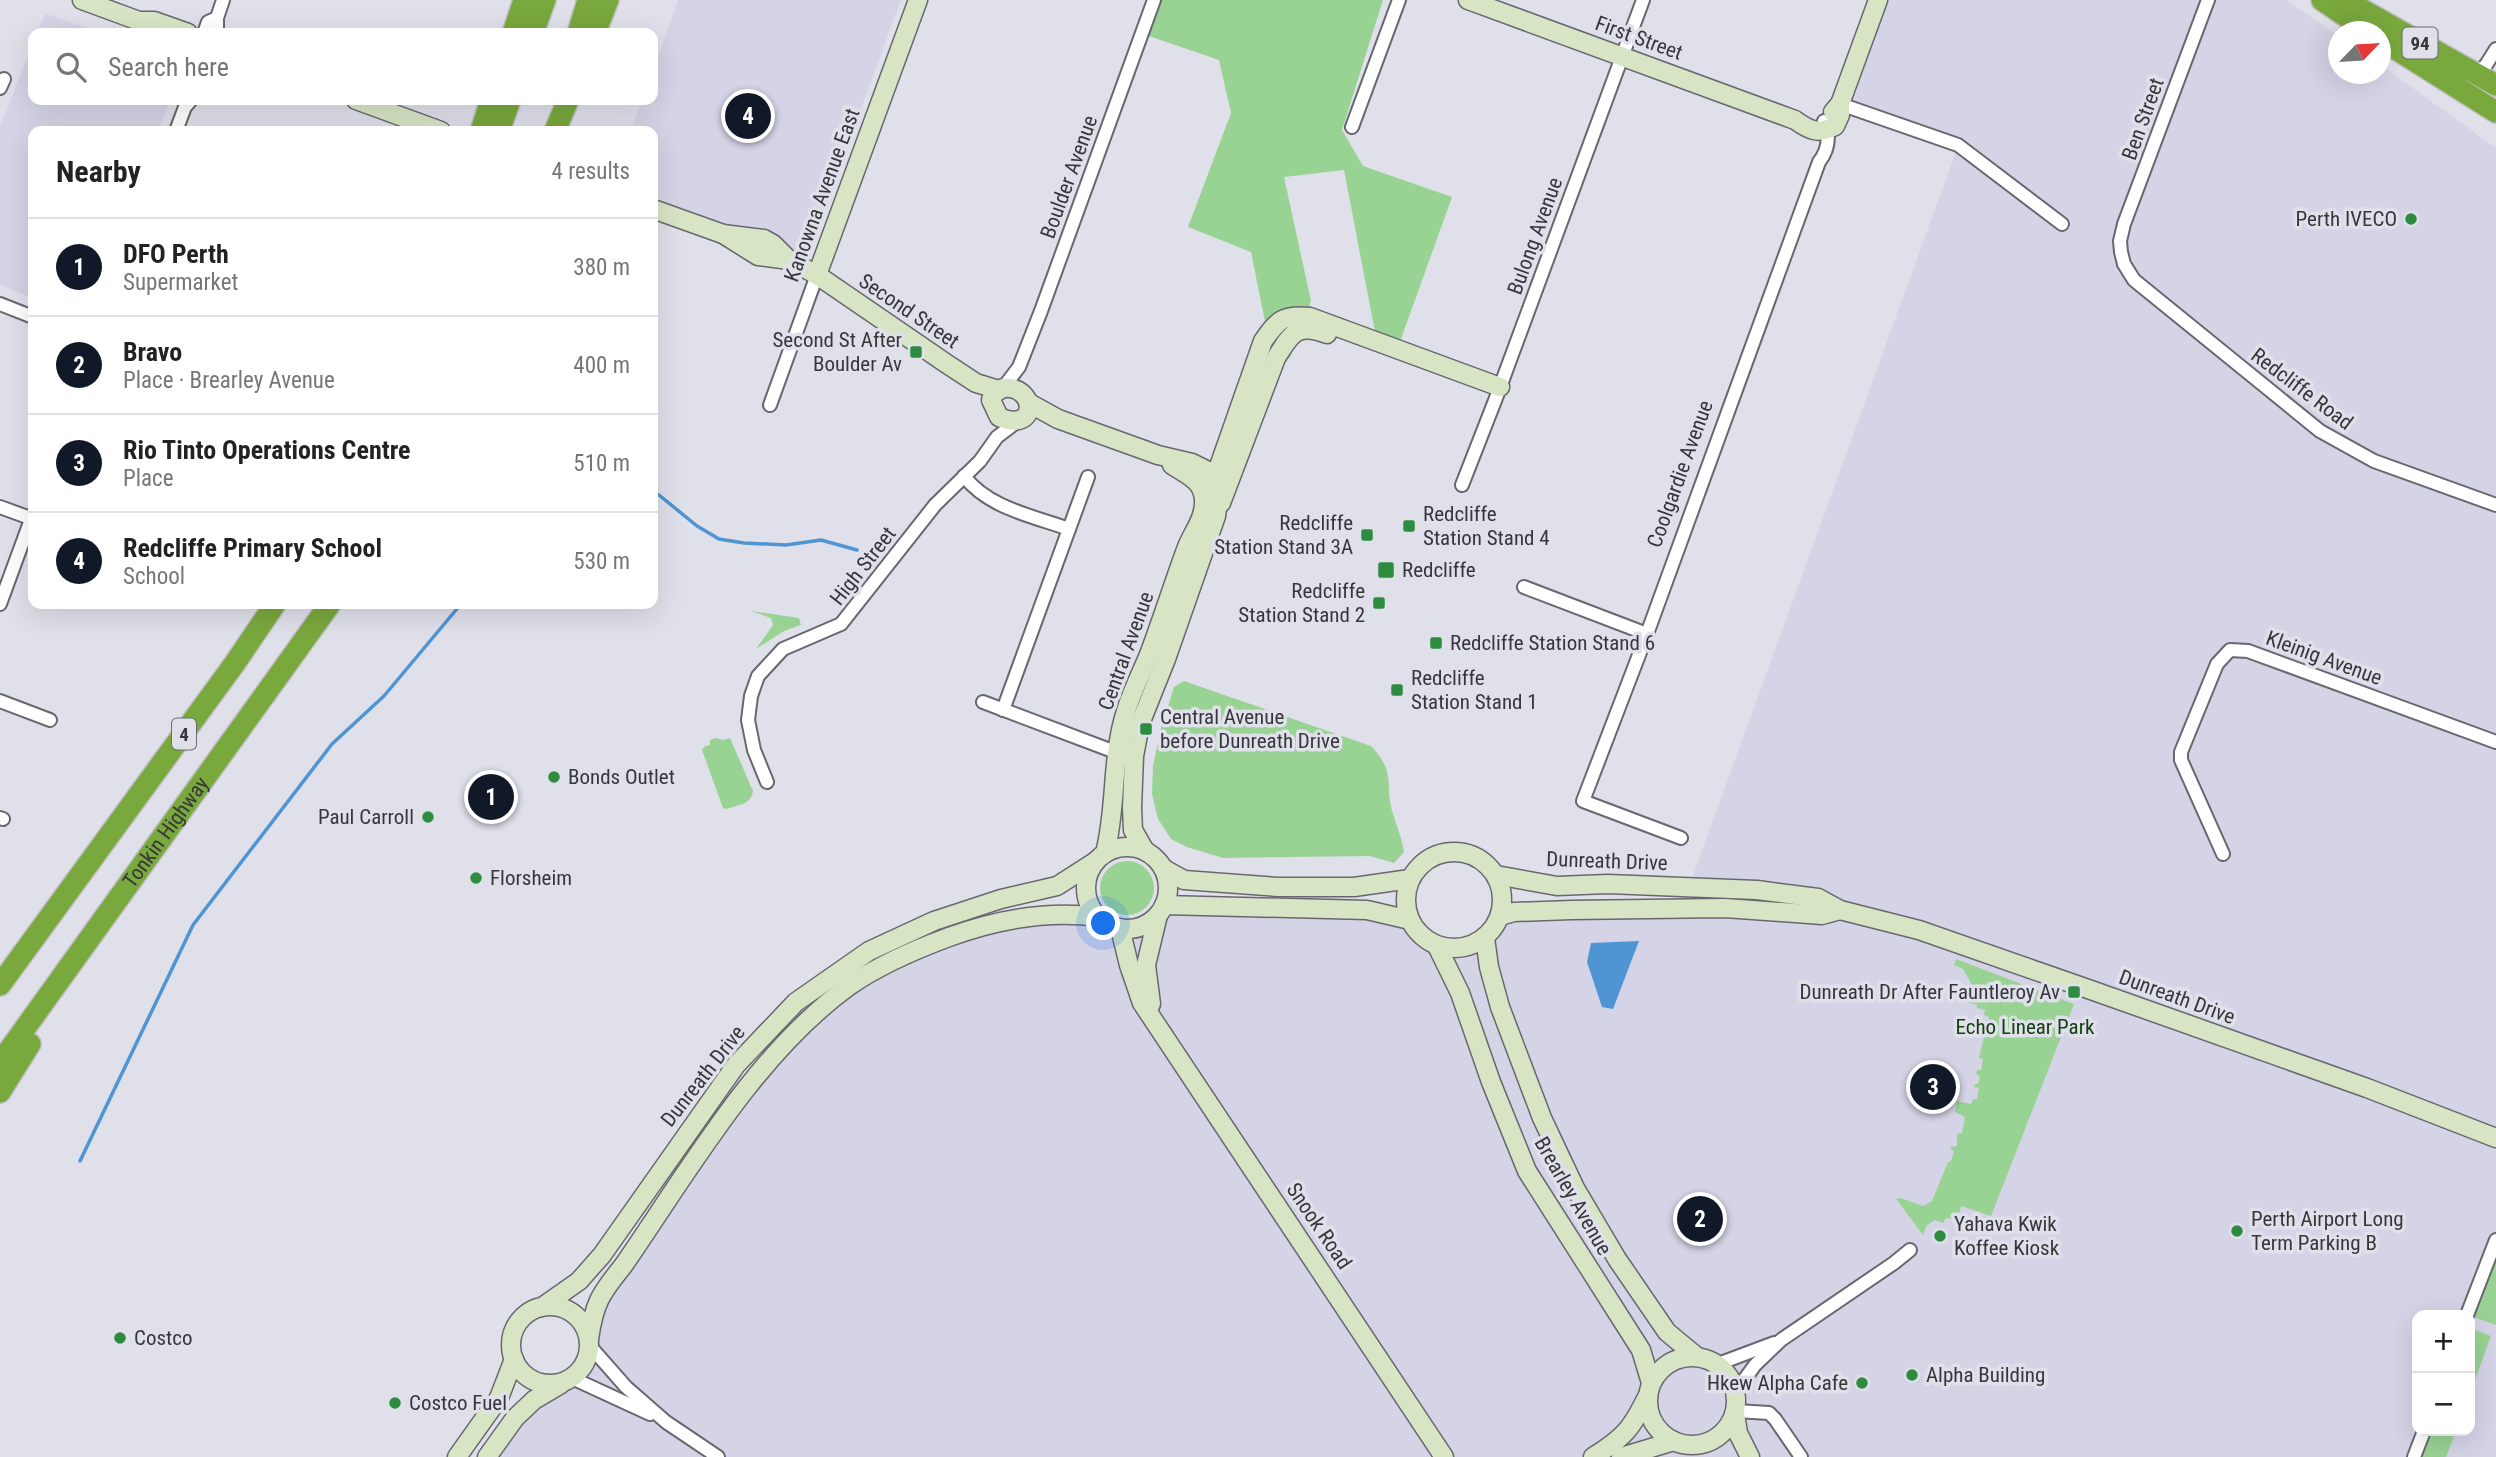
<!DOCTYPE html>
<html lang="en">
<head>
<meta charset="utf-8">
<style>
	body { margin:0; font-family:"Roboto Condensed",sans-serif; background:#f6f6f6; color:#222 }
	.controls { position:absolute; right:21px; bottom:21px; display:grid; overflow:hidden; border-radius:14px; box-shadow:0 7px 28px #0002 }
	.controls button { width:63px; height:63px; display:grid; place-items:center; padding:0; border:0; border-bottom:2px solid #e0e0e0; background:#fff; color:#222; font:35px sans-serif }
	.compass { position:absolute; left:2328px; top:21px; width:63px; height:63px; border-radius:50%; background:#fff; box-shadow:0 7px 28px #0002; rotate:65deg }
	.you { position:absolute; left:1104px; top:924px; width:24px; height:24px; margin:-18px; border:5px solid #fff; border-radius:50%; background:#1a73e8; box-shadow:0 0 0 10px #1a73e833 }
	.badge { display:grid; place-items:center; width:46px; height:46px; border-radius:50%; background:#111827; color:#fff; font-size:23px; font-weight:700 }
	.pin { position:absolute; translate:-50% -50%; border:4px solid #fff; box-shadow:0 2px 7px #0006 }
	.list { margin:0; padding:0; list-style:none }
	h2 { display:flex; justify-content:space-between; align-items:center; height:91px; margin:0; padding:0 28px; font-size:30px }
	h2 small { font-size:23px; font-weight:400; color:#767676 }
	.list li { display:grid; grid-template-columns:46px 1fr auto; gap:21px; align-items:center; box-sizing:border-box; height:98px; padding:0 28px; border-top:2px solid #e0e0e0 }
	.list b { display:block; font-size:26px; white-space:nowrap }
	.list p { margin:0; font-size:23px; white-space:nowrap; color:#767676 }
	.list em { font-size:23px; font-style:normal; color:#767676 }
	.icon { flex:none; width:38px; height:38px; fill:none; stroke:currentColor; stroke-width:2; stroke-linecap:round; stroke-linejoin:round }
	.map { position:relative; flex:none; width:2496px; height:1457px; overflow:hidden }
	.search { position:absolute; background:#fff; box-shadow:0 7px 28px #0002; left:28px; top:28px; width:630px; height:77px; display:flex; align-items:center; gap:18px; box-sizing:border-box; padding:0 24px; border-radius:14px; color:#767676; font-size:26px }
	.panel { position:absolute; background:#fff; box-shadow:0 7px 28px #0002; left:28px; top:126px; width:630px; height:483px; border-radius:14px }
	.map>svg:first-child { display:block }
	.built { fill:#d5d4e7; fill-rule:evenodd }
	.green { fill:#99d394 }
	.water { fill:#4f94d3 }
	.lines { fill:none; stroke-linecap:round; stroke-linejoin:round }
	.stream { stroke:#4f94d3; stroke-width:3.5 }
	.street-casing { stroke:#686770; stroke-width:16 }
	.secondary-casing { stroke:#686770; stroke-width:21 }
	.highway-casing { stroke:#bfbfc0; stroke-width:24 }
	.street { stroke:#fff; stroke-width:12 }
	.secondary { stroke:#d7e5c5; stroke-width:18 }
	.highway { stroke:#79a83d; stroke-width:21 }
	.poi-dot { fill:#2d8c3f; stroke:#e0e0eb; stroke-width:2.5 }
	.labels { text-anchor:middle; stroke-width:7; stroke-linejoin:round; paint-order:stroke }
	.shield { fill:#e0e0eb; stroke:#6a6a70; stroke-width:2 }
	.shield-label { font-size:19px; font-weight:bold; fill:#37373b }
	.street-label { font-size:21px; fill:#37373b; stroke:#e0e0eb }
	.poi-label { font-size:21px; fill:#37373b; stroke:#e0e0eb; text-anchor:start }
	.park-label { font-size:21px; fill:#144012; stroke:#e0e0eb }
</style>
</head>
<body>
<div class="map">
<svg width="2496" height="1457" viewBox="0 0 2496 1457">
	<rect width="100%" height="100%" fill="#e0e0eb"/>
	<g class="built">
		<polygon points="678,0 901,0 806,257 653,198 653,131 631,131 642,100 653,100 653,70"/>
		<path d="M1878,0H2287L2338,36V74H2380L2381,65L2496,148V1457H487L516,1418L571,1378L584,1364L589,1355L593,1311L764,1066L849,986L975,928L1094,920L1104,927L1125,931L1145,925L1159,908L1410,920L1426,940L1437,946L1454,949L1471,946L1485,938L1500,916L1681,908L1958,146L1838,108ZM2417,1315H2470V1431H2417Z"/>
		<polygon points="45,14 104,33 37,33"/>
		<polygon points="33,43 33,100 170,100 159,131 33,131 33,298 0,285 0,127"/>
	</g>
	<g class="green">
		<polygon points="1159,0 1383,0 1342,130 1363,166 1452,197 1401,339 1376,337 1344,170 1284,177 1311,301 1290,358 1278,361 1278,346 1269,342 1251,252 1188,227 1231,113 1219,60 1146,35"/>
		<polygon points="751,611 799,618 801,625 784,631 756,649 773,625 771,618"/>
		<path d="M1184,681L1371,746C1397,773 1384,784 1393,814C1397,827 1402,838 1404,852L1394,863L1370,856L1223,858L1187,847L1171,839L1158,819L1152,794L1153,766L1161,728L1174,687Z"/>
		<path d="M716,738L723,740L730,738L753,791C751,805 738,805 726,809L723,808L702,750L705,746L710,745V740Z"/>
		<circle cx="1127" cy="888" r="27"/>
		<polygon points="1956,959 2074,1004 1991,1216 1961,1206 1956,1223 1950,1218 1945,1219 1943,1223 1935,1220 1927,1225 1923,1235 1896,1199 1901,1198 1923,1206 1932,1201 1948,1162 1951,1161 1954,1151 1950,1149 1951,1147 1957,1146 1957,1134 1962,1133 1965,1117 1955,1112 1957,1101 1971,1104 1973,1099 1977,1099 1979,1088 1974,1087 1975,1084 1978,1084 1980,1076 1976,1074 1977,1070 1981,1070 1983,1059 1979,1058 1989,1017 1984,1015 1985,1010 1977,1008 1977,1005 1967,1002 1971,983 1963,969 1954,965"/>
		<polygon points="2496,1252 2496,1325 2471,1316"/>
		<polygon points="2470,1328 2491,1336 2470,1393"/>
		<polygon points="2428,1431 2456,1431 2446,1457 2419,1457"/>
	</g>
	<polygon class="water" points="1639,941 1613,1009 1602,1007 1587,962 1591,943"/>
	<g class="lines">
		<g class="stream">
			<polyline points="653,492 659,495 697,526 719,539 744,543 786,545 821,540 857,550"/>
			<polyline points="80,1161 193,925 332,744 384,696 461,604"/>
		</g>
		<defs>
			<g id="street">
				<polyline points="2208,0 2124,224 2120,241 2121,252 2124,264 2134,280 2320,431 2374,461 2496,505"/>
				<polyline points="204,33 208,22 217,18"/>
				<polyline points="217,33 217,18 223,0"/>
				<polyline points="2477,73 2486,65 2496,49"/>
				<polyline points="0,88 4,79"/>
				<polyline points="1840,104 1958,145 2062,224"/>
				<polyline points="1352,127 1399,0"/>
				<polyline points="176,131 185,107 191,100"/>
				<polyline points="0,304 33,317"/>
				<polyline points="1003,388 1019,367 1041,311 1154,0"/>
				<polyline points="770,405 817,275"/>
				<path d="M964,476C988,508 1033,516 1069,529"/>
				<polyline points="1462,485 1496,398 1643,0"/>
				<polyline points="0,507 33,519"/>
				<polyline points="1524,587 1647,634"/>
				<polyline points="0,604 33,514"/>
				<polyline points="0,701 50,720"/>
				<polyline points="983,702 1118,753"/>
				<polyline points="1003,710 1088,477"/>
				<polyline points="767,782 754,750 748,720 751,696 758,676 783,649 841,624 935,505 980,461 997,437 1018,421"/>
				<polyline points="0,818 3,819"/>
				<path d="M1681,838L1583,801L1647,634L1819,162C1829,149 1830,135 1824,121"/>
				<polyline points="2223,854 2181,760 2181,752 2217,664 2230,650 2248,651 2496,742"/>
				<polyline points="2467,1315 2496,1240"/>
				<polyline points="589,1345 626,1387 666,1422 718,1457"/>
				<polyline points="1718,1364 1774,1343"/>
				<polyline points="572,1378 650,1414"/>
				<polyline points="1736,1391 1755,1365 1781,1340 1894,1263 1910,1250"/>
				<polyline points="1736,1411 1769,1413 1775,1419 1801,1457"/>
				<polyline points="2414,1457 2424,1431"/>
			</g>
			<g id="secondary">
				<polyline points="82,0 139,21 154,21 188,33"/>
				<path d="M1468,0L1795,120C1809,130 1818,135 1835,126L1840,115V104"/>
				<polyline points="356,100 441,131"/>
				<polyline points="1833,112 1840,104 1878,0"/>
				<polyline points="653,209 723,234 764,239 773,244 789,260 817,275 947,364 976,383 999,390"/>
				<polyline points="723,234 758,256 789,260"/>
				<polyline points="817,275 918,0"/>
				<path d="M1003,388C1037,385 1039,434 999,417L991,400L993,394Z"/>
				<polyline points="1029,403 1058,419 1158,455 1192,463 1208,471 1214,480 1219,494 1216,516 1166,659 1140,724 1134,756 1132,808 1133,830 1145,851"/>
				<path d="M1221,503L1276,358C1291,334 1297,322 1327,334"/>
				<path d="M1203,512L1263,341C1278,320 1283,314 1310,317L1500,387"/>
				<circle cx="1127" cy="888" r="41"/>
				<circle cx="1454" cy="900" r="48"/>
				<path d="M1105,853C1117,807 1111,757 1126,711C1132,691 1142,672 1150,652C1163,617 1174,582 1187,547C1193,532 1204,519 1204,503C1205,481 1187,475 1172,465"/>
				<polyline points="1164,869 1184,880 1278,887 1354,887 1410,879"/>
				<polyline points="1496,875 1557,886 1608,884 1757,890 1818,898 1840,910 1919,930 2091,990 2367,1088 2496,1138"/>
				<polyline points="1164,905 1367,910 1410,920"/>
				<polyline points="1500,916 1514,912 1571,910 1725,908 1822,915 1840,910"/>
				<polyline points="1120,928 1129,965 1142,1003 1444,1457"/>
				<polyline points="1485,938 1489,967 1500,1007 1542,1118 1575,1188 1617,1259 1667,1332 1696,1356"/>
				<polyline points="1437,946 1460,993 1491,1082 1527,1171 1641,1350 1651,1383"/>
				<polyline points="1151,1004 1146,965 1158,915"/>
				<circle cx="550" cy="1345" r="39"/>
				<polyline points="542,1307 579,1281 602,1255 736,1065 796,1002 869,951 934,921 1001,899 1057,886 1096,861"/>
				<path d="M589,1339C594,1304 600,1294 623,1266C688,1172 755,1054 849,986C879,965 914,950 949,937C998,919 1047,910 1099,917"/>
				<circle cx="1692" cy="1401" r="44"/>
				<polyline points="1735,1414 1738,1433 1750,1457"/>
				<polyline points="457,1457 499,1398 514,1359"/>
				<polyline points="487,1457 515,1418 534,1400 561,1384"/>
				<path d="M1593,1457C1625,1437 1632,1428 1648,1395"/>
				<polyline points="1621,1457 1674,1441"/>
			</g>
			<g id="highway">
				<polyline points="2322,0 2369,32"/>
				<polyline points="2345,0 2496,85"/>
				<polyline points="513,33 524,0"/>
				<polyline points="533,33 545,0"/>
				<polyline points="578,33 588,0"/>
				<polyline points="595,33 608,0"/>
				<polyline points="2380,39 2496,112"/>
				<polyline points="481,131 491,100"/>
				<polyline points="499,131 510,100"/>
				<polyline points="555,131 568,100"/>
				<polyline points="0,985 235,663 275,604"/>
				<path id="s1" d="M0,1063L330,604"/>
				<polyline points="0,1092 30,1044"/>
			</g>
		</defs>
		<use href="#street" class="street-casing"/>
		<use href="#secondary" class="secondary-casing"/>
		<use href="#highway" class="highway-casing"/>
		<use href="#street" class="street"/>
		<use href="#secondary" class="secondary"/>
		<use href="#highway" class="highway"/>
	</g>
	<g class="poi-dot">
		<circle cx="2411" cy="219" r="7"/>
		<rect x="909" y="345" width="14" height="14" rx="3.5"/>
		<rect x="1402" y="519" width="14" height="14" rx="3.5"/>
		<rect x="1360" y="528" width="14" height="14" rx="3.5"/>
		<rect x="1377" y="561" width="18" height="18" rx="3.5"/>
		<rect x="1372" y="596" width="14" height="14" rx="3.5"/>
		<rect x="1429" y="636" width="14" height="14" rx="3.5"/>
		<rect x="1390" y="683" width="14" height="14" rx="3.5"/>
		<rect x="1139" y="722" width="14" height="14" rx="3.5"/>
		<circle cx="554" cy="777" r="7"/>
		<circle cx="428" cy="817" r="7"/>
		<circle cx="476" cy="878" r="7"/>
		<rect x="2067" y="985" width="14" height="14" rx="3.5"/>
		<circle cx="2237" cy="1231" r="7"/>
		<circle cx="1940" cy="1236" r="7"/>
		<circle cx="120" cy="1338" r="7"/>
		<circle cx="1912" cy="1375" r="7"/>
		<circle cx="1862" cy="1383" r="7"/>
		<circle cx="395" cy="1403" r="7"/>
	</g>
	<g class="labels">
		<g class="shield">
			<rect x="2402.5" y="27.5" width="35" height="31" rx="5"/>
			<rect x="172" y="718.5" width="24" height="31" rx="5"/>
		</g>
		<g class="shield-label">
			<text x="2420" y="50">94</text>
			<text x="184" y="741">4</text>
		</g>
		<g class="street-label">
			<text transform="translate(1639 38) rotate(20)" y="7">First Street</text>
			<text transform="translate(2143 119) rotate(-70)" y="7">Ben Street</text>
			<text transform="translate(1069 177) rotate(-70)" y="7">Boulder Avenue</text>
			<text transform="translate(822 195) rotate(-70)" y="7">Kanowna Avenue East</text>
			<text transform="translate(1535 236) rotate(-70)" y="7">Bulong Avenue</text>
			<text transform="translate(909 311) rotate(34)" y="7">Second Street</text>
			<text transform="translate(2302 389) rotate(37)" y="7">Redcliffe Road</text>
			<text transform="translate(1680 474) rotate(-70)" y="7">Coolgardie Avenue</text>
			<text transform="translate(863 566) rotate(-52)" y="7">High Street</text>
			<text transform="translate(1126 651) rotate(-70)" y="7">Central Avenue</text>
			<text transform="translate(2324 658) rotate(20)" y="7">Kleinig Avenue</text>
			<text dy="7" stroke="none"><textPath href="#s1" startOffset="284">Tonkin Highway</textPath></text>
			<text transform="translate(1607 861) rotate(2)" y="7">Dunreath Drive</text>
			<text transform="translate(2177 997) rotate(20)" y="7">Dunreath Drive</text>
			<text transform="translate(703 1076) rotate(-52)" y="7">Dunreath Drive</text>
			<text transform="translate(1573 1196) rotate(60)" y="7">Brearley Avenue</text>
			<text transform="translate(1319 1226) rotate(56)" y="7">Snook Road</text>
		</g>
		<g class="poi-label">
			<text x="2397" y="226" text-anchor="end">Perth IVECO</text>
			<text x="902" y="347" text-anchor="end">Second St After<tspan x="902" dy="24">Boulder Av</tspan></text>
			<text x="1423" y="521">Redcliffe<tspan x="1423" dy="24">Station Stand 4</tspan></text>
			<text x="1353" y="530" text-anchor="end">Redcliffe<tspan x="1353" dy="24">Station Stand 3A</tspan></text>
			<text x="1402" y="577">Redcliffe</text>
			<text x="1365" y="598" text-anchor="end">Redcliffe<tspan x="1365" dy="24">Station Stand 2</tspan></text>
			<text x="1450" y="650">Redcliffe Station Stand 6</text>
			<text x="1411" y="685">Redcliffe<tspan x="1411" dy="24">Station Stand 1</tspan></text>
			<text x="1160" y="724">Central Avenue<tspan x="1160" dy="24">before Dunreath Drive</tspan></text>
			<text x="568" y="784">Bonds Outlet</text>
			<text x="414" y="824" text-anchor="end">Paul Carroll</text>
			<text x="490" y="885">Florsheim</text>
			<text x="2060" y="999" text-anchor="end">Dunreath Dr After Fauntleroy Av</text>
			<text x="2251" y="1226">Perth Airport Long<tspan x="2251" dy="24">Term Parking B</tspan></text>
			<text x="1954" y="1231">Yahava Kwik<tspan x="1954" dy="24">Koffee Kiosk</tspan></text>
			<text x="134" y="1345">Costco</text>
			<text x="1926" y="1382">Alpha Building</text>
			<text x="1848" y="1390" text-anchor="end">Hkew Alpha Cafe</text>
			<text x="409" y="1410">Costco Fuel</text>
		</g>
		<g class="park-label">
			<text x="2025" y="1034">Echo Linear Park</text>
		</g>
	</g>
</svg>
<div class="controls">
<button>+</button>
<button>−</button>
</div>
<svg class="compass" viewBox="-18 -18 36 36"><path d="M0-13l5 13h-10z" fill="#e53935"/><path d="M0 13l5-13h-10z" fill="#767676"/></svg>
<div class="you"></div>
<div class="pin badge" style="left:491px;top:797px">1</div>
<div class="pin badge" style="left:1700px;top:1219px">2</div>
<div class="pin badge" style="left:1933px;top:1087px">3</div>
<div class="pin badge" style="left:748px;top:116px">4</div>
<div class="search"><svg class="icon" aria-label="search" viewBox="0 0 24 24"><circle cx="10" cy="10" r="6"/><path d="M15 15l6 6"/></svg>Search here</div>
<section class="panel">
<h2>Nearby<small>4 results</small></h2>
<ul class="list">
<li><span class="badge">1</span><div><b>DFO Perth</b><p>Supermarket</p></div><em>380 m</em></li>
<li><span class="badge">2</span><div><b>Bravo</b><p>Place · Brearley Avenue</p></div><em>400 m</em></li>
<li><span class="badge">3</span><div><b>Rio Tinto Operations Centre</b><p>Place</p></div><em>510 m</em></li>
<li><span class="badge">4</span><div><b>Redcliffe Primary School</b><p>School</p></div><em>530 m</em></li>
</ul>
</section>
</div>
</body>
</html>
